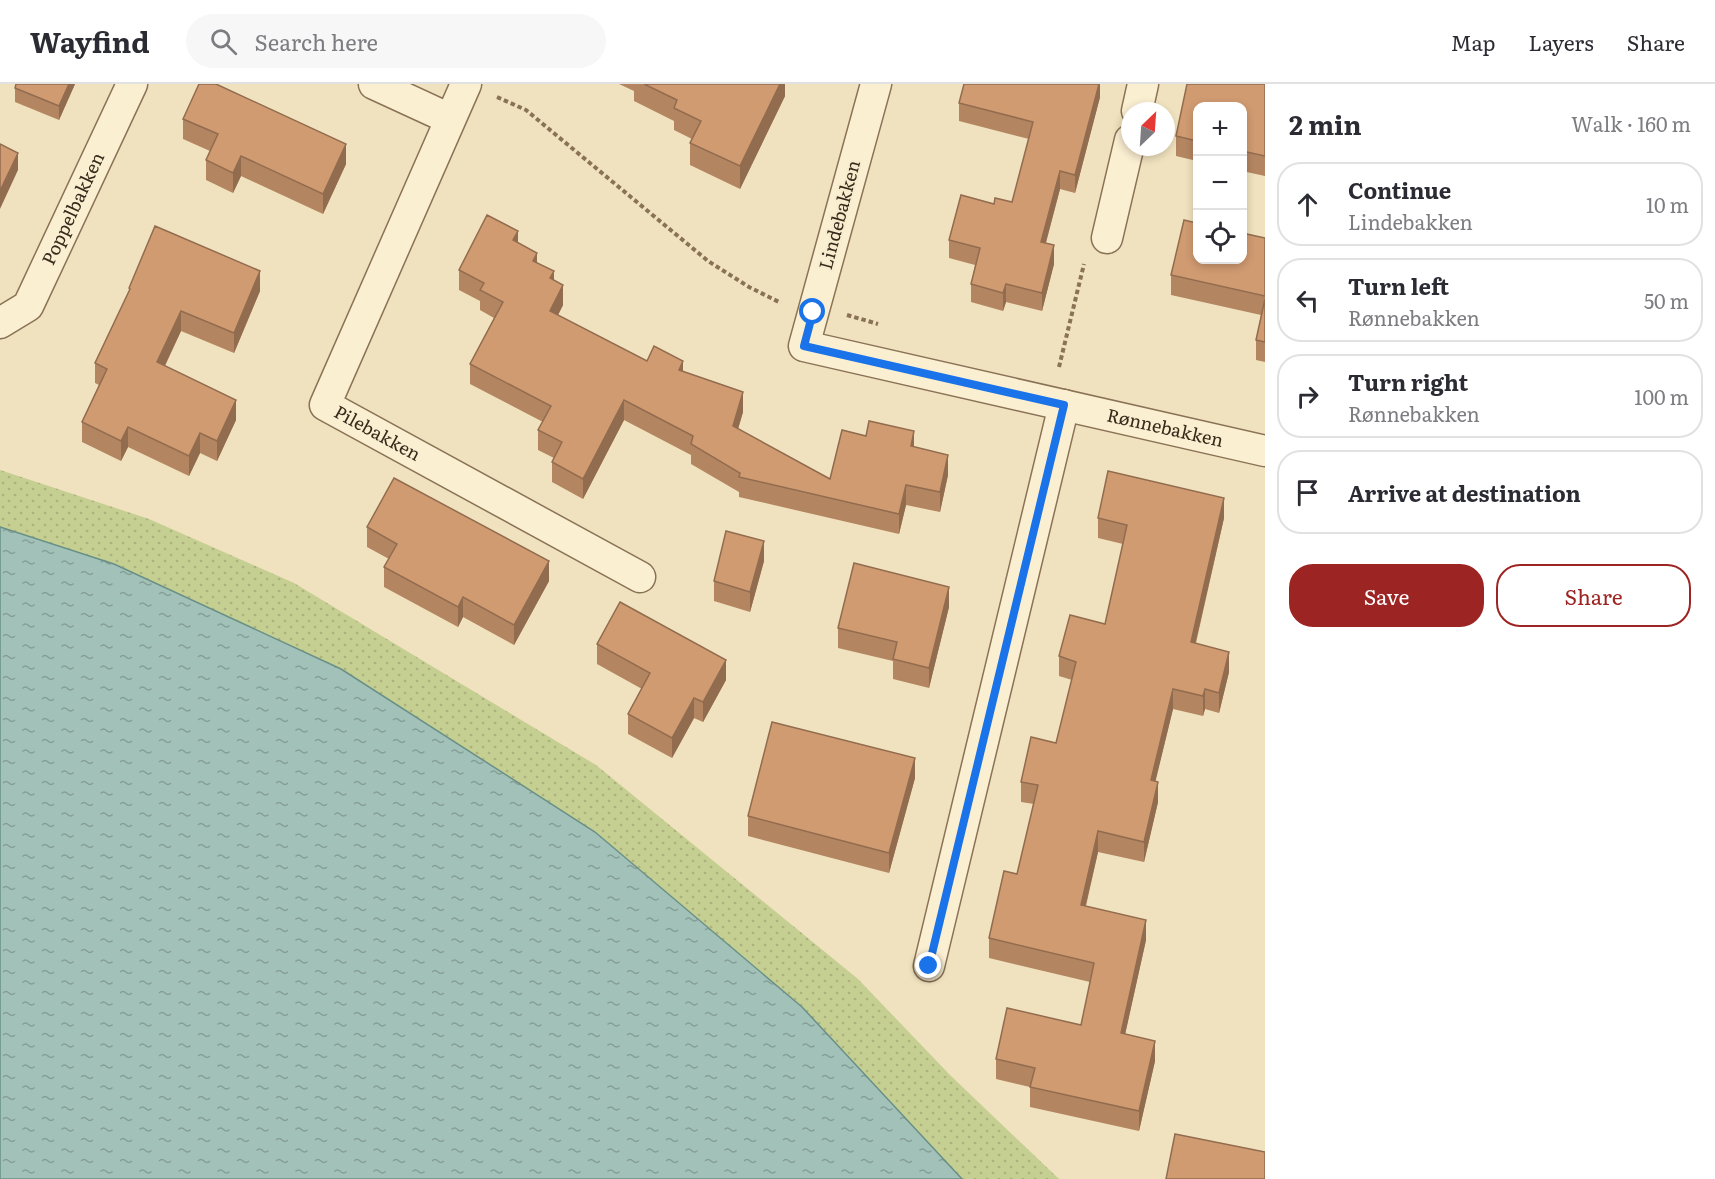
<!DOCTYPE html>
<html lang="en">
<head>
<meta charset="utf-8">
<style>
	body { margin:0; font-family:Literata,serif; background:#f7f7f7; color:#2b2b33 }
	.controls { position:absolute; right:18px; top:18px; display:grid; overflow:hidden; border-radius:12px; box-shadow:0 3px 9px #0003 }
	.controls button { width:54px; height:54px; display:grid; place-items:center; padding:0; border:0; border-bottom:2px solid #e1e1e2; background:#fff; color:#2b2b33; font:30px sans-serif }
	.compass { position:absolute; left:1121px; top:18px; width:54px; height:54px; border-radius:50%; background:#fff; box-shadow:0 3px 9px #0003; rotate:25deg }
	.stop { position:absolute; width:18px; height:18px; margin:-14px; border:4px solid #1a73e8; border-radius:50%; background:#fff }
	.stop.end { background:#1a73e8; border-color:#fff; box-shadow:0 2px 6px #0008 }
	.list { margin:0; padding:0; list-style:none }
	h2 { display:flex; justify-content:space-between; align-items:center; height:78px; margin:0; padding:0 24px; font-size:26px }
	h2 small { font-size:20px; font-weight:400; color:#7c7c81 }
	.list li { display:grid; grid-template-columns:39px 1fr auto; gap:18px; align-items:center; box-sizing:border-box; height:84px; margin:0 12px 12px; padding:0 12px; border:2px solid #e1e1e2; border-radius:24px }
	.list b { display:block; font-size:22px; white-space:nowrap }
	.list p { margin:0; font-size:20px; white-space:nowrap; color:#7c7c81 }
	.list em { font-size:20px; font-style:normal; color:#7c7c81 }
	.actions { display:flex; gap:12px; padding:18px 24px }
	.actions a { flex:1; padding:14px 0; border:2px solid #9c2422; border-radius:24px; text-align:center; font-size:21px; color:#9c2422 }
	.actions .main { background:#9c2422; color:#fff }
	.icon { flex:none; width:33px; height:33px; fill:none; stroke:currentColor; stroke-width:2; stroke-linecap:round; stroke-linejoin:round }
	.map { position:relative; flex:none; width:1265px; height:1095px; overflow:hidden }
	header { display:flex; align-items:center; gap:36px; box-sizing:border-box; height:84px; padding:0 30px; background:#fff; border-bottom:2px solid #e1e1e2 }
	header strong { font-size:28px }
	nav { display:flex; gap:33px; margin-inline-start:auto; font-size:21px }
	.search { width:420px; height:54px; background:#f7f7f7; display:flex; align-items:center; gap:15px; box-sizing:border-box; padding:0 21px; border-radius:33px; color:#7c7c81; font-size:22px }
	main { display:flex }
	aside { flex:1; background:#fff }
	.map>svg:first-child { display:block }
	.grass { fill:url(#grass-dots) }
	.water { fill:url(#water-ripples); stroke:#699087; stroke-width:1.5 }
	.lines { fill:none; stroke-linecap:round; stroke-linejoin:round }
	.street-casing { stroke:#8a7256; stroke-width:33 }
	.path { stroke:#8a7256; stroke-width:4; stroke-dasharray:4.5 3; stroke-linecap:butt }
	.street { stroke:#fbefd2; stroke-width:30 }
	.wall { fill:#b48561 }
	.shaded-wall { fill:#926c4f }
	.building { fill:#d19b71; stroke:#926c4f; stroke-width:1.5 }
	.route { stroke:#1a73e8; stroke-width:8 }
	.labels { text-anchor:middle; stroke-width:4.5; stroke-linejoin:round; paint-order:stroke }
	.street-label { font-size:18px; fill:#382a1b; stroke:#f7ecce }
</style>
</head>
<body>
<header>
<strong>Wayfind</strong>
<div class="search"><svg class="icon" aria-label="search" viewBox="0 0 24 24"><circle cx="10" cy="10" r="6"/><path d="M15 15l6 6"/></svg>Search here</div>
<nav><a>Map</a><a>Layers</a><a>Share</a></nav>
</header>
<main>
<div class="map">
<svg width="1265" height="1095" viewBox="0 0 1265 1095">
	<defs>
		<pattern id="grass-dots" width="8" height="8" patternUnits="userSpaceOnUse" patternTransform="scale(1.5)"><rect width="8" height="8" fill="#c6cf92"/><path d="M2 2h.1M6 6h.1" fill="none" stroke="#abb27d" stroke-width="1.8" stroke-linecap="round"/></pattern>
		<pattern id="water-ripples" width="26" height="14" patternUnits="userSpaceOnUse" patternTransform="scale(1.5)"><rect width="26" height="14" fill="#a2c2b9"/><path d="M2 4q2-2 4 0t4 0M15 11q2-2 4 0t4 0" fill="none" stroke="#859e96"/></pattern>
	</defs>
	<rect width="100%" height="100%" fill="#f0e2be"/>
	<polygon class="grass" points="0,386 149,435 294,499 596,681 858,895 950,991 1059,1095 962,1095 802,923 595,748 341,585 114,480 0,443"/>
	<polygon class="water" points="0,443 114,480 341,585 595,748 802,923 962,1095 0,1095"/>
	<g class="lines">
		<defs>
			<g id="street">
				<polyline points="374,0 450,35"/>
				<path id="s1" d="M466,0L325,321L640,493"/>
				<path id="s2" d="M876,0L804,262L1265,367"/>
				<polyline points="1137,27 1143,0"/>
				<polyline points="1107,154 1130,56"/>
				<path id="s3" d="M0,239L28,222L132,0"/>
				<polyline points="929,882 1064,321"/>
			</g>
		</defs>
		<use href="#street" class="street-casing"/>
		<g class="path">
			<polyline points="497,13 526,26 708,177 749,203 781,219"/>
			<polyline points="847,231 878,240"/>
			<polyline points="1059,283 1084,180"/>
		</g>
		<use href="#street" class="street"/>
	</g>
	<g class="wall">
		<polygon points="16,0 75,0 59,36 15,18 15,4"/>
		<polygon points="619,0 785,0 785,12 740,105 690,81 690,59 692,55 674,46 674,37 634,17 634,7"/>
		<polygon points="1100,0 1100,13 1075,109 1060,105 1046,159 1054,180 1042,227 1006,218 1003,227 971,218 971,200 975,181 949,174 949,156 994,120 1012,118 1029,55 959,37 959,19"/>
		<polygon points="1187,0 1265,0 1265,92 1242,87 1242,22 1197,22 1197,77 1176,72 1176,52"/>
		<polygon points="183,35 346,80 323,130 241,92 233,109 206,96 206,76 210,67 183,55"/>
		<polygon points="1265,154 1265,278 1256,276 1256,256 1261,231 1171,211 1171,191"/>
		<polygon points="518,158 554,196 563,221 558,231 647,277 683,287 743,328 738,345 830,395 914,363 948,391 940,428 906,421 899,450 739,413 739,408 691,380 691,371 624,336 583,415 552,398 552,378 554,374 538,366 538,346 543,338 470,300 470,280 494,234 480,226 480,217 459,206 459,186"/>
		<polygon points="129,204 260,207 234,269 181,247 165,282 236,336 217,377 200,369 189,392 128,363 121,377 82,358 82,338 99,301 95,299 95,279 129,208"/>
		<polygon points="1098,434 1224,434 1196,559 1229,588 1219,629 1205,625 1203,632 1173,625 1155,697 1158,718 1144,778 1098,768 1086,822 1146,856 1125,950 1155,977 1139,1047 1030,1023 1030,1003 996,995 996,975 1081,941 1090,898 989,874 989,854 1017,790 1034,720 1021,718 1021,698 1056,659 1072,596 1059,592 1059,572 1105,540 1123,460 1098,454"/>
		<polygon points="367,443 549,497 514,561 463,533 458,543 384,503 384,483 389,475 367,463"/>
		<polygon points="764,477 750,528 714,517 714,497"/>
		<polygon points="949,523 929,604 893,595 893,577 838,564 838,544"/>
		<polygon points="597,560 726,596 703,638 694,634 672,674 628,650 628,630 642,605 597,580"/>
		<polygon points="915,694 889,789 748,752 748,732"/>
	</g>
	<g class="shaded-wall">
		<polygon points="69,0 75,0 59,36 59,22"/>
		<polygon points="780,0 785,0 785,12 740,105 740,82"/>
		<polygon points="1099,0 1100,0 1100,13 1075,109 1075,91"/>
		<polygon points="346,60 346,80 323,130 323,110"/>
		<polygon points="18,69 18,86 0,125 0,107"/>
		<polygon points="241,72 241,92 233,109 233,89"/>
		<polygon points="1060,87 1060,105 1041,176 1041,158"/>
		<polygon points="518,147 518,167 513,156"/>
		<polygon points="1054,161 1054,180 1042,227 1042,209"/>
		<polygon points="537,169 537,189 533,177"/>
		<polygon points="260,187 260,207 234,269 234,249"/>
		<polygon points="554,187 554,207 550,194"/>
		<polygon points="1006,200 1006,218 1003,227 1003,209"/>
		<polygon points="563,201 563,221 550,247 550,227"/>
		<polygon points="181,227 181,247 157,298 157,278"/>
		<polygon points="683,277 683,297 679,286"/>
		<polygon points="743,308 743,328 733,362 733,342"/>
		<polygon points="236,316 236,336 217,377 217,357"/>
		<polygon points="624,316 624,336 583,415 583,395"/>
		<polygon points="128,343 128,363 121,377 121,357"/>
		<polygon points="914,347 914,367 911,362"/>
		<polygon points="200,349 200,369 189,392 189,372"/>
		<polygon points="948,371 948,391 940,428 940,408"/>
		<polygon points="906,401 906,421 899,450 899,430"/>
		<polygon points="1224,414 1224,434 1191,578 1191,558"/>
		<polygon points="764,457 764,477 750,528 750,508"/>
		<polygon points="549,477 549,497 514,561 514,541"/>
		<polygon points="949,503 949,523 929,604 929,584"/>
		<polygon points="463,513 463,533 458,543 458,523"/>
		<polygon points="1229,568 1229,588 1219,629 1219,609"/>
		<polygon points="726,576 726,596 703,638 703,618"/>
		<polygon points="1173,605 1173,625 1151,716 1151,696"/>
		<polygon points="1205,605 1205,625 1203,632 1203,612"/>
		<polygon points="694,614 694,634 672,674 672,654"/>
		<polygon points="915,674 915,694 889,789 889,769"/>
		<polygon points="1158,698 1158,718 1144,778 1144,758"/>
		<polygon points="1098,747 1098,768 1081,841 1081,821"/>
		<polygon points="1146,836 1146,856 1121,969 1121,949"/>
		<polygon points="1155,957 1155,977 1139,1047 1139,1027"/>
	</g>
	<g class="building">
		<polygon points="16,0 69,0 59,22 15,4"/>
		<polygon points="199,0 216,0 346,60 323,110 241,72 233,89 206,76 218,50 183,35"/>
		<polygon points="644,0 780,0 740,82 690,59 701,37 674,24 677,16"/>
		<polygon points="964,0 1099,0 1075,91 1060,87 1041,158 1054,161 1042,209 1006,200 1003,209 971,200 980,164 949,156 961,111 994,120 995,114 1012,118 1033,38 959,19"/>
		<polygon points="1187,0 1265,0 1265,72 1242,67 1242,22 1197,22 1197,57 1176,52"/>
		<polygon points="0,60 18,69 0,107"/>
		<polygon points="487,131 518,147 513,156 537,169 533,177 554,187 550,194 563,201 550,227 647,277 654,262 683,277 679,286 743,308 733,342 830,395 842,346 866,352 869,337 914,347 911,362 948,371 940,408 906,401 899,430 739,393 740,389 691,360 693,352 624,316 583,395 552,378 562,358 538,346 551,322 470,280 503,218 480,206 484,199 459,186"/>
		<polygon points="1184,136 1197,139 1197,176 1242,176 1242,149 1265,154 1265,212 1171,191"/>
		<polygon points="155,142 260,187 234,249 181,227 157,278 236,316 217,357 200,349 189,372 128,343 121,357 82,338 107,285 95,279 130,205 129,204"/>
		<polygon points="1265,215 1265,258 1256,256"/>
		<polygon points="1108,387 1224,414 1191,558 1229,568 1219,609 1205,605 1203,612 1173,605 1151,696 1158,698 1144,758 1098,747 1081,821 1146,836 1121,949 1155,957 1139,1027 1030,1003 1035,984 996,975 1007,924 1081,941 1094,879 989,854 1004,787 1017,790 1038,701 1021,698 1031,653 1056,659 1076,578 1059,572 1070,531 1105,540 1127,441 1098,434"/>
		<polygon points="394,394 549,477 514,541 463,513 458,523 384,483 397,460 367,443"/>
		<polygon points="726,447 764,457 750,508 714,497"/>
		<polygon points="854,479 949,503 929,584 893,575 897,558 838,544"/>
		<polygon points="620,518 726,576 703,618 694,614 672,654 628,630 650,589 597,560"/>
		<polygon points="772,638 915,674 889,769 748,732"/>
		<polygon points="1175,1050 1265,1068 1265,1095 1166,1095"/>
	</g>
	<g class="lines">
		<polyline class="route" points="813,228 804,262 1064,321 929,882"/>
	</g>
	<g class="labels">
		<g class="street-label">
			<text dy="6" stroke="none"><textPath href="#s3" startOffset="140">Poppelbakken</textPath></text>
			<text transform="translate(840 131) rotate(-75)" y="6">Lindebakken</text>
			<text dy="6" stroke="none"><textPath href="#s2" startOffset="642">Rønnebakken</textPath></text>
			<text dy="6" stroke="none"><textPath href="#s1" startOffset="410">Pilebakken</textPath></text>
		</g>
	</g>
</svg>
<div class="controls">
<button>+</button>
<button>−</button>
<button><svg class="icon" aria-label="locate" viewBox="0 0 24 24"><circle cx="12" cy="12" r="6"/><path d="M12 2v4M12 18v4M2 12h4M18 12h4"/></svg></button>
</div>
<svg class="compass" viewBox="-18 -18 36 36"><path d="M0-13l5 13h-10z" fill="#e53935"/><path d="M0 13l5-13h-10z" fill="#7c7c81"/></svg>
<div class="stop" style="left:813px;top:228px"></div>
<div class="stop end" style="left:929px;top:882px"></div>
</div>
<aside>
<h2>2 min<small>Walk · 160 m</small></h2>
<ul class="list">
<li><svg class="icon" aria-label="ahead" viewBox="0 0 24 24"><path d="M12 20V5M6 11l6-6 6 6"/></svg><div><b>Continue</b><p>Lindebakken</p></div><em>10 m</em></li>
<li><svg class="icon" aria-label="left" viewBox="0 0 24 24"><path d="M17 20v-9H6M10 6l-5 5 5 5"/></svg><div><b>Turn left</b><p>Rønnebakken</p></div><em>50 m</em></li>
<li><svg class="icon" aria-label="right" viewBox="0 0 24 24"><path d="M7 20v-9h11M14 6l5 5-5 5"/></svg><div><b>Turn right</b><p>Rønnebakken</p></div><em>100 m</em></li>
<li><svg class="icon" aria-label="arrive" viewBox="0 0 24 24"><path d="M6 21V4h12l-3 4 3 4H6"/></svg><div><b>Arrive at destination</b></div></li>
</ul>
<div class="actions"><a class="main">Save</a><a>Share</a></div>
</aside>
</main>
</body>
</html>
